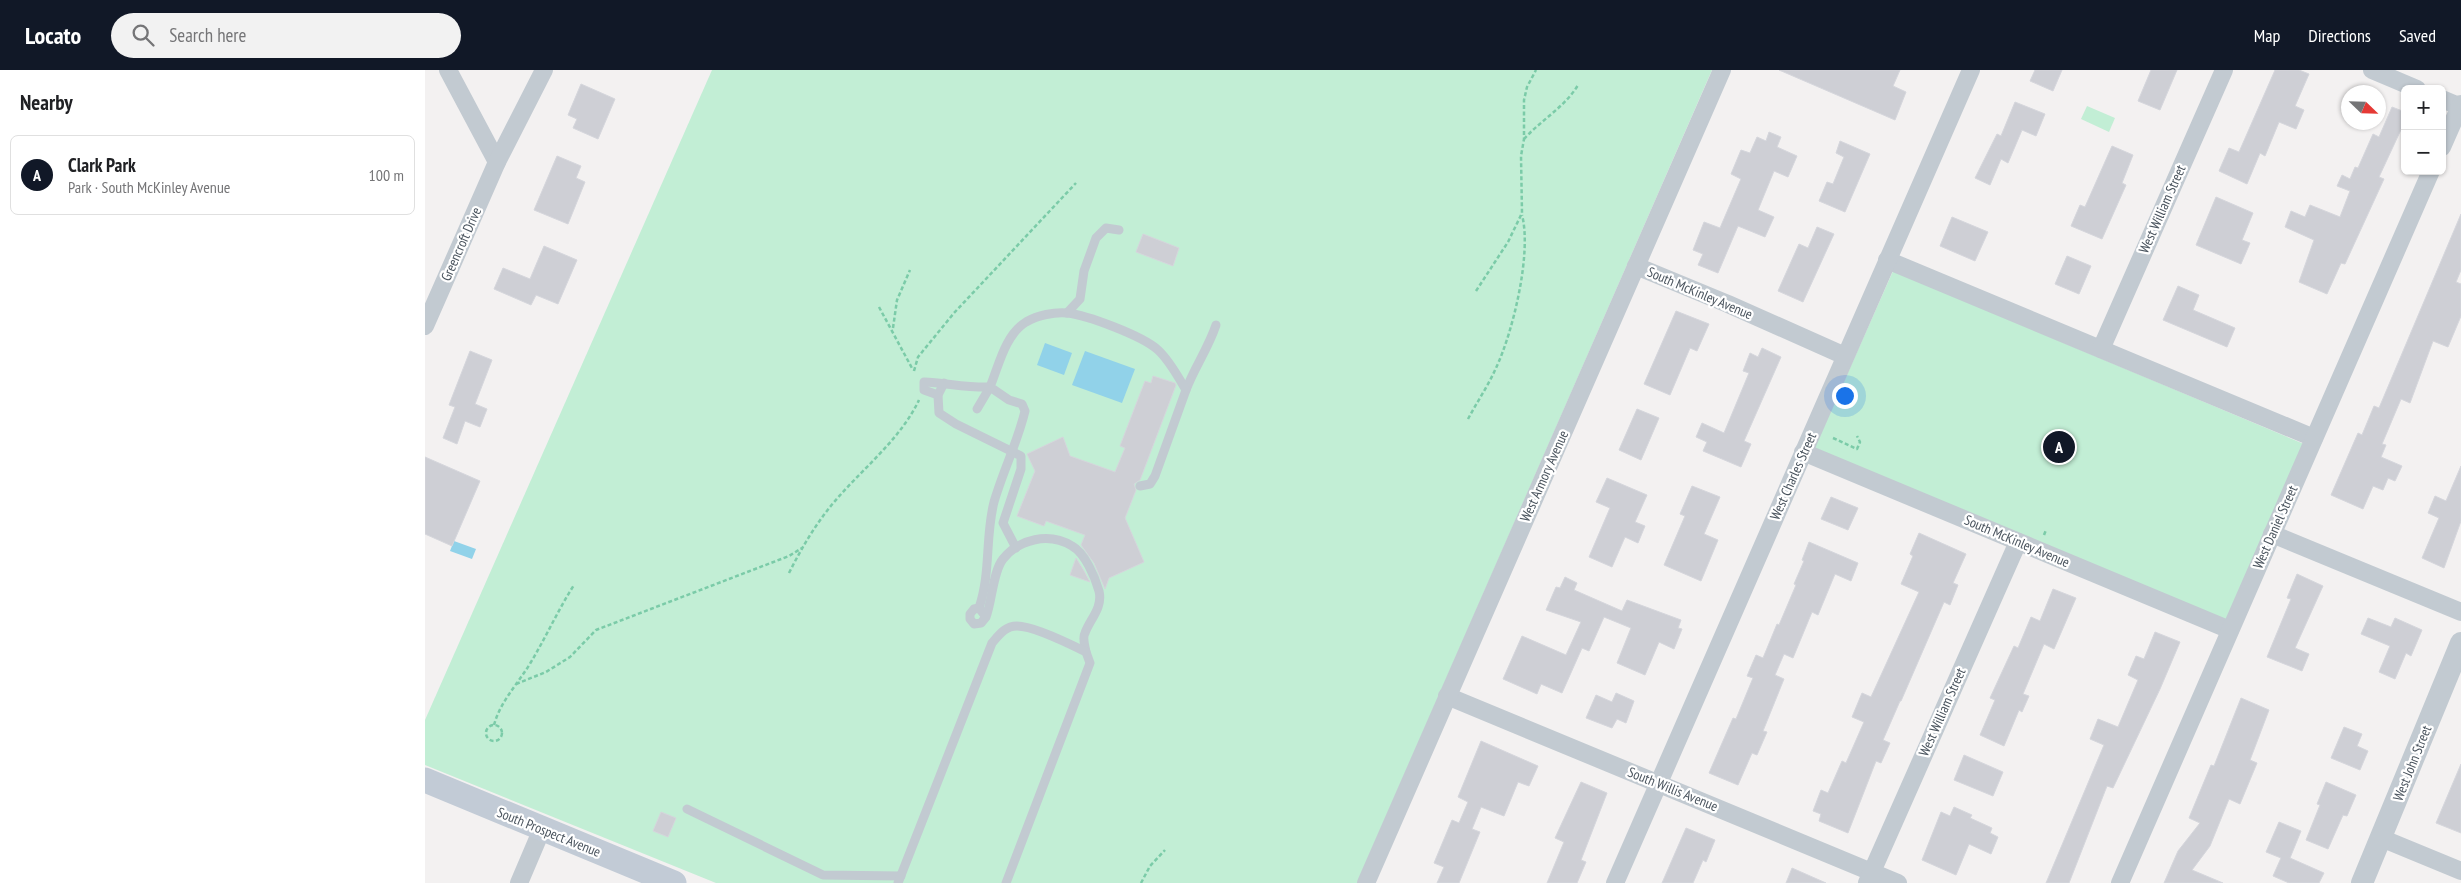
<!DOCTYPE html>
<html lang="en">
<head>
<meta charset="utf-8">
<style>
	body { margin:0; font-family:"PT Sans Narrow",sans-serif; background:#f2f2f2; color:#202124 }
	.controls { position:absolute; right:15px; top:15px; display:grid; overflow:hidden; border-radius:8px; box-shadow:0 1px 4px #0004 }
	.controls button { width:45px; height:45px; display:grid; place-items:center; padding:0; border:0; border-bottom:1px solid #e0e0e0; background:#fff; color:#202124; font:25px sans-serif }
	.compass { position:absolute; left:1916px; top:15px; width:45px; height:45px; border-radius:50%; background:#fff; box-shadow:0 1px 4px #0004; rotate:113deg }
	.you { position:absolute; left:1419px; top:325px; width:18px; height:18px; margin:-12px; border:4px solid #fff; border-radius:50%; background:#1a73e8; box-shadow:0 0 0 8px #1a73e833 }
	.badge { display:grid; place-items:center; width:32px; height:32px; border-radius:50%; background:#111827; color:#fff; font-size:16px; font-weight:700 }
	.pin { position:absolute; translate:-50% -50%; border:2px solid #fff; box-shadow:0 1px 5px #0006 }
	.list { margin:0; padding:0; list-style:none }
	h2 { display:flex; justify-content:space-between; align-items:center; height:65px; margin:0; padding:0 20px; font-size:21px }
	h2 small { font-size:16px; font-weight:400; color:#757577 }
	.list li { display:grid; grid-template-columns:32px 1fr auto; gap:15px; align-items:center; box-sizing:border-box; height:80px; margin:0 10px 10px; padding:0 10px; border:1px solid #e0e0e0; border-radius:8px }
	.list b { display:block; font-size:19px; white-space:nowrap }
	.list p { margin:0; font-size:16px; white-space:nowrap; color:#757577 }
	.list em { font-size:16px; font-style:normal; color:#757577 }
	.icon { flex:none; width:28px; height:28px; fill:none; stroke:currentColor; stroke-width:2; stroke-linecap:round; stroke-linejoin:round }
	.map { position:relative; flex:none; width:2036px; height:813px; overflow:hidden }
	header { display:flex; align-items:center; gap:30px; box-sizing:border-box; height:70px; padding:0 25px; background:#111827; color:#fff }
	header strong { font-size:24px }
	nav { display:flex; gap:28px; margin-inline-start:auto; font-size:18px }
	.search { width:350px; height:45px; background:#f2f2f2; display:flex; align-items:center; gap:12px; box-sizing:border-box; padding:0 18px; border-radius:28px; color:#757577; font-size:19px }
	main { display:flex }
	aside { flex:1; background:#fff }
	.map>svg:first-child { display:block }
	.green { fill:#c2eed5 }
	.water { fill:#91d2e9 }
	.building { fill:#cecfd5; stroke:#d5d6dc }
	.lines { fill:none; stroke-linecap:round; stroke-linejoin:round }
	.path { stroke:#7bcba8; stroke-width:2.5; stroke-dasharray:4 2.5; stroke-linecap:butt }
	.service { stroke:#c2cad1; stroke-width:9 }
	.minor { stroke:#c2cad1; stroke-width:18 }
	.tertiary { stroke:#c2cad1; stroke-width:22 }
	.secondary { stroke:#c2cbd6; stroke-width:25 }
	.labels { text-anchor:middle; stroke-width:4.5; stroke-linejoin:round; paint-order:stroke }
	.street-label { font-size:14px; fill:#49535d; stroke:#fff }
</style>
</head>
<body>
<header>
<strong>Locato</strong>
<div class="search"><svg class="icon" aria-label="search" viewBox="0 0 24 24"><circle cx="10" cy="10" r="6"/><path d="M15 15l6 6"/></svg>Search here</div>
<nav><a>Map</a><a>Directions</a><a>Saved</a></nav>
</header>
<main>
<aside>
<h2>Nearby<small></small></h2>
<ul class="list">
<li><span class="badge">A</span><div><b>Clark Park</b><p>Park · South McKinley Avenue</p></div><em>100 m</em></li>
</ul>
</aside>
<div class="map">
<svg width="2036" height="813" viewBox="0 0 2036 813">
	<rect width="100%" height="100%" fill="#f3f1f1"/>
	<g class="green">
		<polygon points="287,0 1287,0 932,813 291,813 0,695 0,650"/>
		<polygon points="1662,36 1690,48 1684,62 1656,49"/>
		<polygon points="1468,201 1879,374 1803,553 1389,379"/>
	</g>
	<g class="water">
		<polygon points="620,273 647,283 639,305 612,295"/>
		<polygon points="660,281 710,299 697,333 647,315"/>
		<polygon points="29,471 51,479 47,489 25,481"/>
	</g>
	<g class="building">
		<polygon points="1354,0 1475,0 1468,16 1481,22 1470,50"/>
		<polygon points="1610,0 1637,0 1628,21 1605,11"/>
		<polygon points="1726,0 1752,0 1735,40 1713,31"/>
		<polygon points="1850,0 1874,0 1884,4 1870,36 1879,40 1871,59 1854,52 1840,86 1835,83 1822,114 1794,101 1804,78 1814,82"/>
		<polygon points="156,14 190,29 173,69 148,58 152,49 143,45"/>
		<polygon points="1590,32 1620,44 1611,66 1597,60 1583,93 1576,89 1565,115 1550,108 1572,64 1576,66"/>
		<polygon points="1967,37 1980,42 1980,51 1954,107 1959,109 1920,194 1916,193 1902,224 1874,212 1889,170 1860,157 1866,141 1880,147 1885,135 1915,147 1925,121 1912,116 1917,105 1925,109 1930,97 1933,98 1948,64 1954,67"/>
		<polygon points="1344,62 1356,67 1352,77 1372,86 1363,107 1349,101 1333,140 1349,147 1340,167 1313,156 1293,203 1273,195 1278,184 1268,180 1279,152 1295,158 1316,109 1306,104 1316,80 1325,83 1332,67 1341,71"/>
		<polygon points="1415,71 1445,84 1420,142 1394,131 1402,112 1408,114 1419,87 1411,83"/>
		<polygon points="1687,76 1708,85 1697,113 1701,115 1677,169 1646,156 1655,135 1660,137"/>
		<polygon points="132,86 156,96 151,108 160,112 143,154 109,140"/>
		<polygon points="1791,127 1828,143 1817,170 1825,173 1816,194 1771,175"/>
		<polygon points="2036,144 2036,200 2031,212 2036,214 2036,246 2023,277 2008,271 1985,333 1976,329 1957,374 1961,375 1956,387 1977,396 1970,411 1963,408 1958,420 1948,416 1938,439 1906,425 1933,363 1937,365 1949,336 1954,338"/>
		<polygon points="1527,147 1563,162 1550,191 1515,176"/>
		<polygon points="1392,157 1409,164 1378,232 1353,221 1374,174 1383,178"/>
		<polygon points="718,164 754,178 748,196 711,182"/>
		<polygon points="119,176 152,190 133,234 111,225 106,235 69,219 78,198 105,209"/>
		<polygon points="1642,186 1666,196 1654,224 1630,214"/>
		<polygon points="1753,216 1774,225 1768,240 1810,258 1802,277 1738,250"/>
		<polygon points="1251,241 1284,254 1272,281 1265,278 1245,325 1219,314"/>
		<polygon points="1337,278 1356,287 1319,371 1326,374 1316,397 1278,381 1282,372 1271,367 1277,353 1299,363 1324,303 1318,301 1325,283 1333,287"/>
		<polygon points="45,281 67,290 50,334 62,339 55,357 40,351 32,374 18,368 30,337 24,335"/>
		<polygon points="728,306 750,313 751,315 715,410 709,414 711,420 700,448 719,492 684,508 680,519 669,493 656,475 660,465 621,451 619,456 592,446 610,401 602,384 638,367 645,386 690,402 700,378 695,376 720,311 726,313"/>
		<polygon points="1212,339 1234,348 1216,390 1194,380"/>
		<polygon points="0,387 55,411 27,476 0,464"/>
		<polygon points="2036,396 2036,451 2019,498 1997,488 2014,448 2003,443 2010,426 2021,431"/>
		<polygon points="1182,408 1222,425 1210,452 1220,456 1213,473 1200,467 1187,497 1164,487 1185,438 1171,432"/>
		<polygon points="1267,416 1295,427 1279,464 1293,470 1276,511 1239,495 1260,446 1255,444"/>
		<polygon points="1406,427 1433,438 1423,460 1396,449"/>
		<polygon points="1494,463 1541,484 1528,513 1533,515 1525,535 1519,532 1476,631 1475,631 1458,670 1465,673 1456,693 1451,691 1423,763 1394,751 1396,744 1388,741 1396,720 1403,723 1417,691 1421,693 1439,652 1427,647 1437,623 1446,627 1494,522 1476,514 1488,486 1485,484"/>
		<polygon points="1384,472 1433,493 1426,511 1410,504 1393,545 1387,542 1368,588 1359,584 1350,605 1359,609 1338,661 1342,662 1332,685 1327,683 1313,715 1284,703 1308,648 1311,649 1328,608 1322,606 1331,585 1338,588 1352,554 1354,555 1371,515 1369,514 1379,491 1377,490"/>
		<polygon points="651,488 658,499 665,512 645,505"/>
		<polygon points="1872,504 1898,516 1870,578 1884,584 1877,601 1842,587 1866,529 1862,528"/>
		<polygon points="1140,507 1152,513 1149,520 1197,541 1202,530 1256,550 1253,558 1257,559 1249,579 1234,572 1220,605 1192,593 1206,558 1179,547 1164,581 1157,578 1137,623 1116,614 1112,624 1078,609 1097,566 1141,585 1156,552 1121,540 1131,517 1135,518"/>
		<polygon points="1628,519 1651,528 1629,579 1619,574 1598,624 1604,626 1597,642 1594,640 1579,676 1555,665 1570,630 1565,628 1589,576 1593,578 1606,547 1615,551"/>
		<polygon points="1943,548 1966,557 1970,548 1997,560 1986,586 1981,583 1970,609 1954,602 1965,576 1936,564"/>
		<polygon points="1730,562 1755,572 1735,619 1688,718 1682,716 1644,813 1621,813 1679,675 1665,669 1673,649 1693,657 1713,610 1703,605 1711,586 1719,589"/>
		<polygon points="1191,623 1209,631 1201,653 1192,649 1187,658 1161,648 1171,625 1187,632"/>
		<polygon points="1816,628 1844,640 1825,690 1832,693 1815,734 1804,729 1785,776 1767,800 1798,813 1739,813 1753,781 1775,753 1764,748 1786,695 1789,696"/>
		<polygon points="1919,657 1937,664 1932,676 1943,681 1935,700 1906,688"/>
		<polygon points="1056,671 1113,696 1104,716 1093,712 1079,746 1056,737 1047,759 1055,762 1034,813 1012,813 1019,797 1009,793 1027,750 1034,753 1043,732 1033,727"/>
		<polygon points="1539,685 1578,702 1568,726 1529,710"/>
		<polygon points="2036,694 2036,763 2011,753"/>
		<polygon points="1156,712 1182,723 1156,790 1161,792 1152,813 1122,813 1139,772 1130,768"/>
		<polygon points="1901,712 1931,725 1922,746 1918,745 1903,779 1881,770 1895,735 1892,734"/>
		<polygon points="1529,737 1547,745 1545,748 1567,758 1565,763 1573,767 1566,784 1544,774 1531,805 1497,790 1516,742 1525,746"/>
		<polygon points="236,742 251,748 243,767 228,761"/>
		<polygon points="1854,752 1876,761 1865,788 1899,803 1894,813 1864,813 1848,806 1856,788 1841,782"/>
		<polygon points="1261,758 1290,770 1281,792 1278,790 1268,813 1237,813"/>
		<polygon points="1367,798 1401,813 1361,813"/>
	</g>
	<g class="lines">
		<g class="path">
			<path d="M1099,69C1116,50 1140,37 1153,15"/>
			<polyline points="1051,221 1083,172 1097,143 1096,86 1099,69 1099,30 1102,17 1111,0"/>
			<polyline points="454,237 488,300"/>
			<polyline points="468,258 472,230 485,200"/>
			<polyline points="489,301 493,287 529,243 651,113"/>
			<path d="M1043,349C1052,332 1063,316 1071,298C1088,262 1107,183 1097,145"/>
			<polyline points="1408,368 1432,379 1435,372 1432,366"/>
			<polyline points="1619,465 1621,460"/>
			<path d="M364,503C376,479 389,457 405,437C434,401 474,372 494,330"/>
			<polyline points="91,614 121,602 145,587 171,560 364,486 377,478"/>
			<circle cx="69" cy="663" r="8"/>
			<path d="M69,655C76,630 93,614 106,592C121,567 133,540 149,515"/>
			<polyline points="716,813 725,796 740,780"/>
		</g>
		<g class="service">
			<polyline points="642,243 655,229 659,201 671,168 681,158 694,160"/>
			<polyline points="519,313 513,325 514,343 531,354 596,386 596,399 578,453 591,478"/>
			<path d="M761,320C769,298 783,279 791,255"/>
			<path d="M513,325L499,320V312C521,313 543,318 565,317"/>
			<polyline points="552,339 565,317"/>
			<path d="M554,538C566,503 560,467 569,432C578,401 593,371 600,341L597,334L584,330L565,317C574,295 580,265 601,252C613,245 629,242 642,243C662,245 718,266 733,280C745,291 753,307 761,320L730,406L725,414L715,416"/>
			<path d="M561,547L554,538L549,539L545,544V549L549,554L556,553L561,547C567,532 568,501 578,489C594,469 624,462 647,476C660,483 670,507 674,521C678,538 665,549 660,563C657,568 660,576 661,582"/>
			<polyline points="262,739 398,805 476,806"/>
			<path d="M473,813L567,573C574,565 580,556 592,556C608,556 645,574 661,582L665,593L581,813"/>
		</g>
		<g class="minor">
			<polyline points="23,0 72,92"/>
			<polyline points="1947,0 1992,19"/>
			<polyline points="2017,29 2036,37"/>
			<polyline points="2017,77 2036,34"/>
			<polyline points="1462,190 1889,368"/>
			<polyline points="1211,196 1303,234 1420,286"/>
			<polyline points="0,256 72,92 119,0"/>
			<polyline points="1676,279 1799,0"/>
			<polyline points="1378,382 1805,560"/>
			<polyline points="1847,464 2036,542"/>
			<polyline points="1022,626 1473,813"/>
			<polyline points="1956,768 2036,801"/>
			<polyline points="94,813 117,759"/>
			<polyline points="941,813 1297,0"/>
			<polyline points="1190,813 1546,0"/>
			<polyline points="1442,813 1593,472"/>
			<polyline points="1695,813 2006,101"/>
		</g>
		<polyline class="tertiary" points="1937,813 2036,573"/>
		<polyline class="secondary" points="0,710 249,813"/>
	</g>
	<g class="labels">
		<g class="street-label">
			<text transform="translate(1737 139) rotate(-66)" y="5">West William Street</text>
			<text transform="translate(36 174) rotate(-66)" y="5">Greencroft Drive</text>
			<text transform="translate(1275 223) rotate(23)" y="5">South McKinley Avenue</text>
			<text transform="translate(1119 406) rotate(-66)" y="5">West Armory Avenue</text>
			<text transform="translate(1368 406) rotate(-66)" y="5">West Charles Street</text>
			<text transform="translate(1850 457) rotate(-66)" y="5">West Daniel Street</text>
			<text transform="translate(1592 471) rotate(23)" y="5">South McKinley Avenue</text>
			<text transform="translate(1517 642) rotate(-66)" y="5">West William Street</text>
			<text transform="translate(1987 693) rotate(-68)" y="5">West John Street</text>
			<text transform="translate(1248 719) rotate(22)" y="5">South Willis Avenue</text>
			<text transform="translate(124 762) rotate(22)" y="5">South Prospect Avenue</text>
		</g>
	</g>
</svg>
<div class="controls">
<button>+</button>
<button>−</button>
</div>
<svg class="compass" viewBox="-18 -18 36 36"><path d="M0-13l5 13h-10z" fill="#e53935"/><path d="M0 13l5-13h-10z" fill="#757577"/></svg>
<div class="you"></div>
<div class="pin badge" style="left:1634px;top:377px">A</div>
</div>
</main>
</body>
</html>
